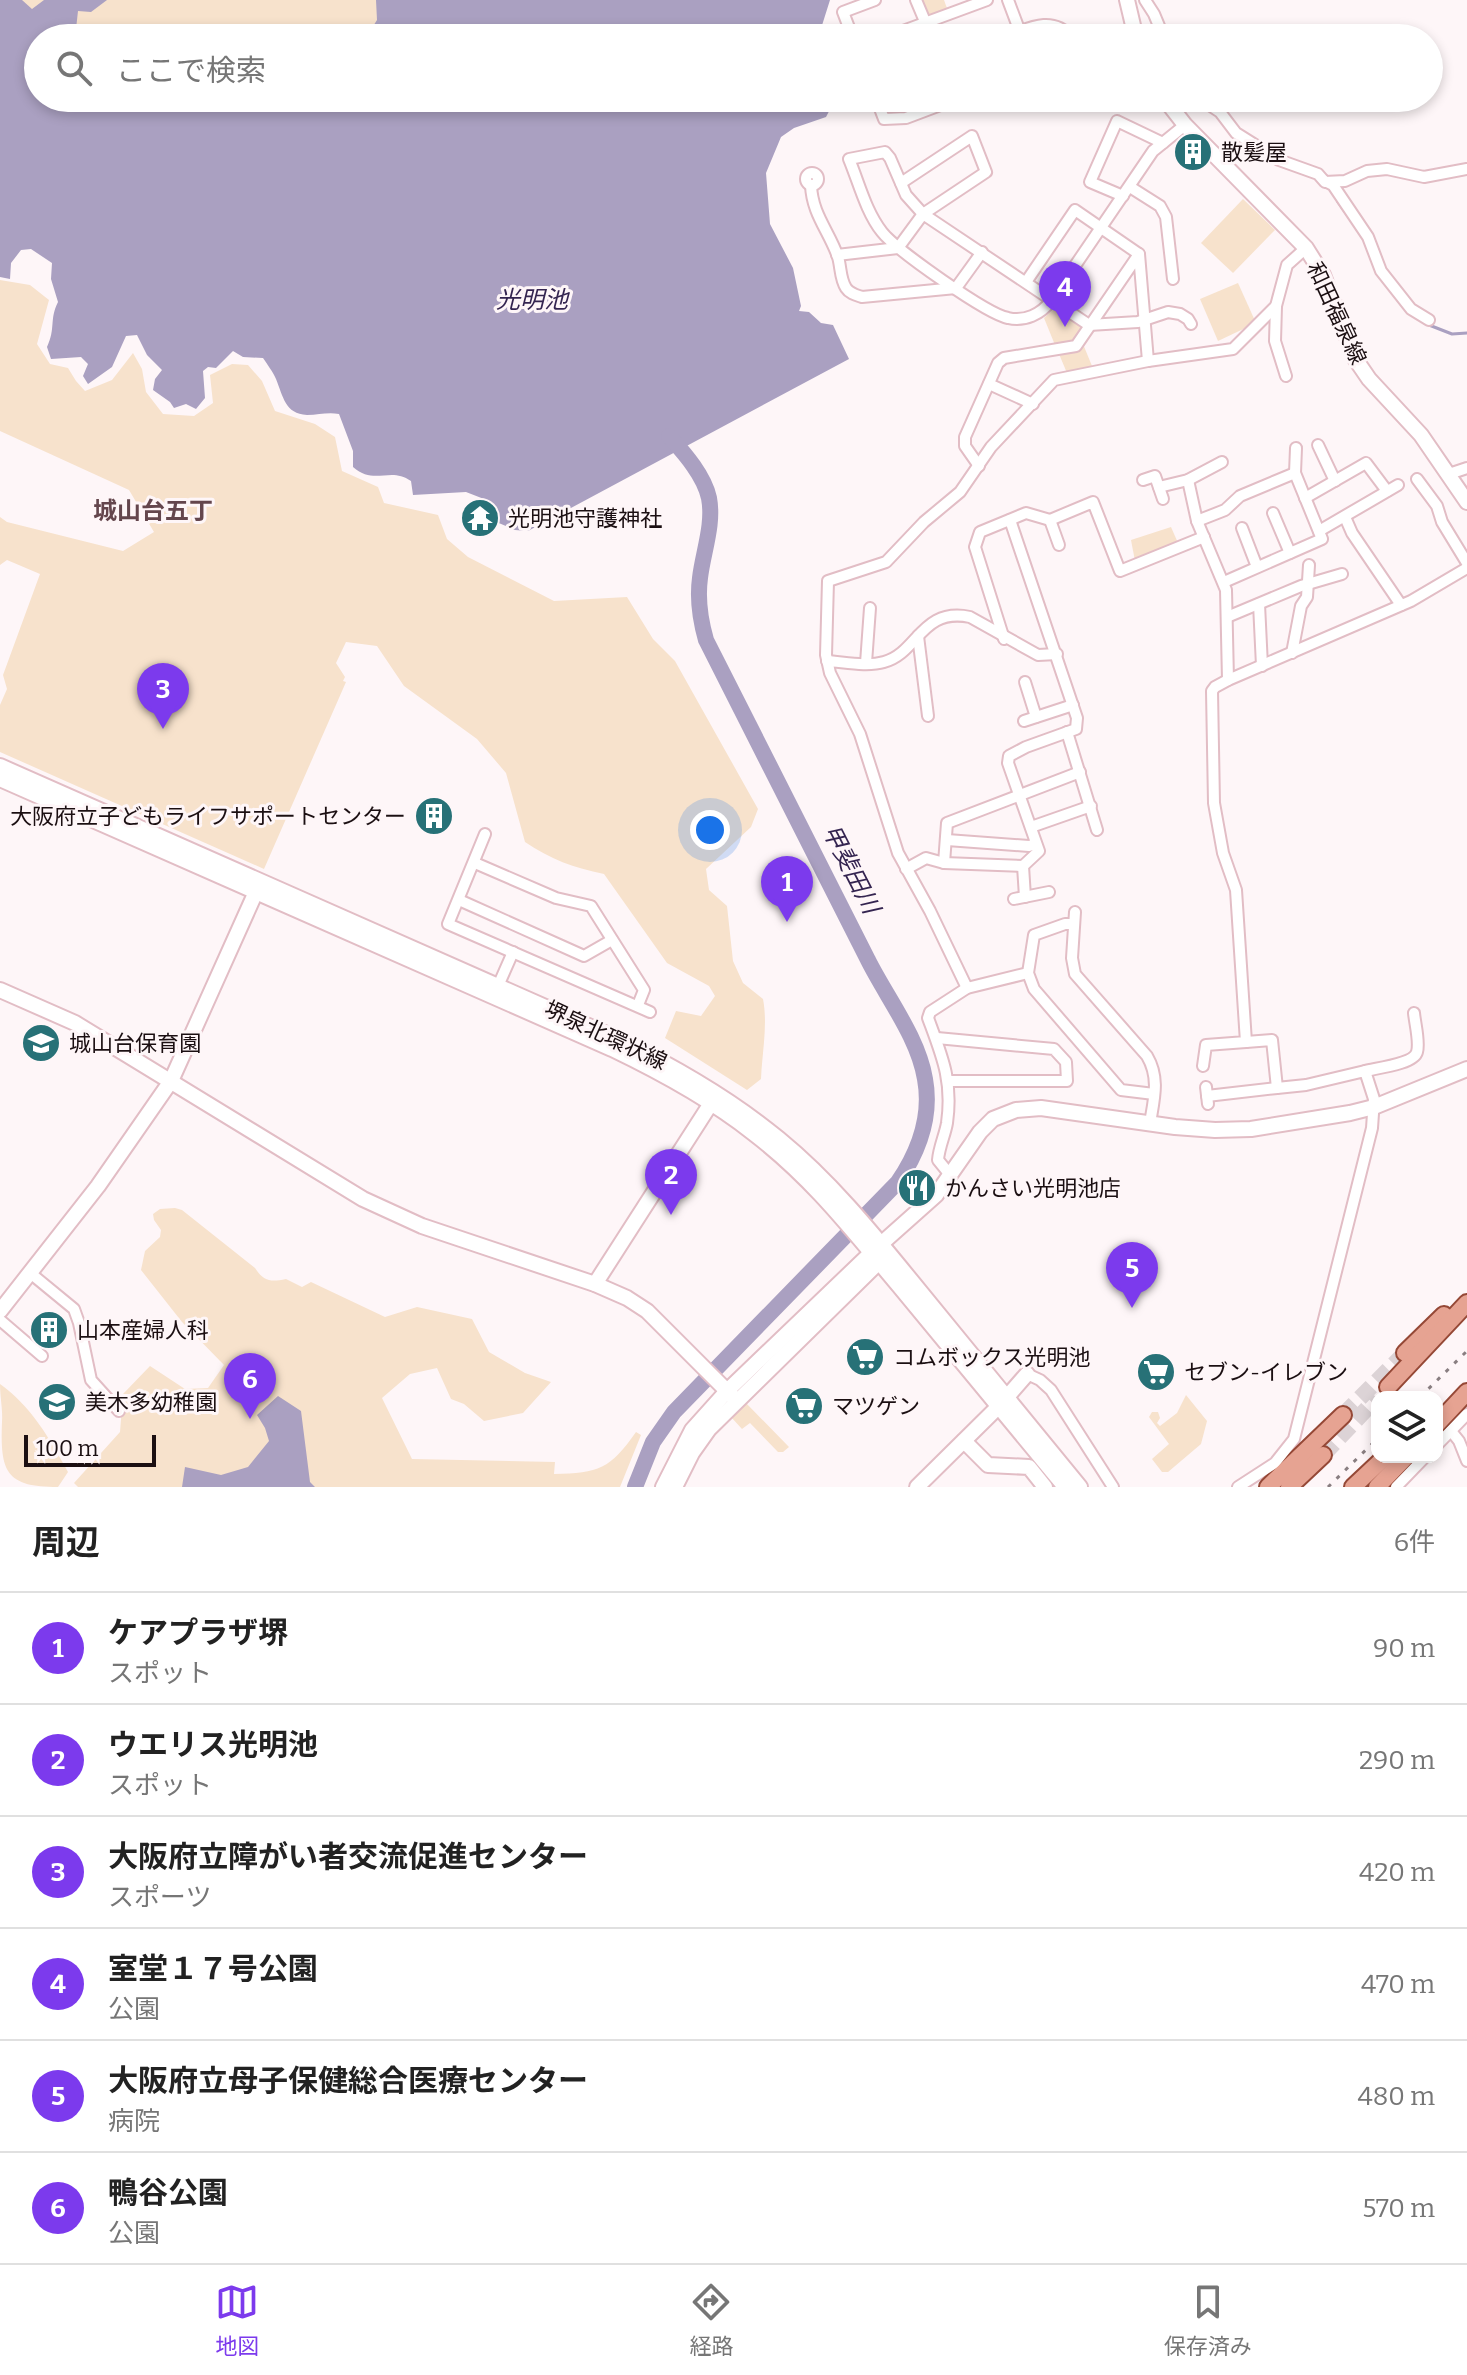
<!DOCTYPE html>
<html lang="ja">
<head>
<meta charset="utf-8">
<style>
	body { margin:0; font-family:Bitter,"Noto Sans JP",serif; background:#f6f6f6; color:#222 }
	.controls { position:absolute; right:24px; bottom:24px; display:grid; overflow:hidden; border-radius:16px; box-shadow:0 4px 12px #0003 }
	.controls button { width:72px; height:72px; display:grid; place-items:center; padding:0; border:0; border-bottom:2px solid #e0e0e0; background:#fff; color:#222; font:40px sans-serif }
	.scale { position:absolute; left:24px; bottom:20px; width:132px; box-sizing:border-box; padding-left:8px; border:4px solid #1b0f12; border-top:0; font-size:22px; line-height:28px; white-space:nowrap; color:#1b0f12; -webkit-text-stroke:6px #fef6f8; paint-order:stroke }
	.you { position:absolute; left:710px; top:830px; width:28px; height:28px; margin:-20px; border:6px solid #fff; border-radius:50%; background:#1a73e8; box-shadow:0 0 0 12px #1a73e833 }
	.badge { display:grid; place-items:center; width:52px; height:52px; border-radius:50%; background:#7c3aed; color:#fff; font-size:26px; font-weight:700 }
	.pin { position:absolute; translate:-50% -66px; filter:drop-shadow(0 2px 4px #0008) }
	.pin::after { content:''; position:absolute; top:42px; width:28px; height:24px; background:inherit; clip-path:polygon(0 0,100% 0,50% 100%) }
	.list { margin:0; padding:0; list-style:none }
	h2 { display:flex; justify-content:space-between; align-items:center; height:104px; margin:0; padding:0 32px; font-size:34px }
	h2 small { font-size:26px; font-weight:400; color:#767676 }
	.list li { display:grid; grid-template-columns:52px 1fr auto; gap:24px; align-items:center; box-sizing:border-box; height:112px; padding:0 32px; border-top:2px solid #e0e0e0 }
	.list b { display:block; font-size:30px; white-space:nowrap }
	.list p { margin:0; font-size:26px; white-space:nowrap; color:#767676 }
	.list em { font-size:26px; font-style:normal; color:#767676 }
	.icon { flex:none; width:44px; height:44px; fill:none; stroke:currentColor; stroke-width:2; stroke-linecap:round; stroke-linejoin:round }
	.map { position:relative; flex:none; width:1467px; height:1487px; overflow:hidden }
	.search { position:absolute; background:#fff; box-shadow:0 4px 12px #0003; left:24px; right:24px; top:24px; height:88px; display:flex; align-items:center; gap:20px; box-sizing:border-box; padding:0 28px; border-radius:44px; color:#767676; font-size:30px }
	.sheet { height:776px; background:#fff }
	nav { display:flex; justify-content:space-around; align-items:center; box-sizing:border-box; height:112px; border-top:2px solid #e0e0e0; background:#fff; font-size:22px; color:#767676 }
	nav a { display:grid; justify-items:center; gap:4px }
	nav .on { color:#7c3aed }
	.map>svg:first-child { display:block }
	.green { fill:#f7e2cc }
	.water { fill:#aaa0c1 }
	.lines { fill:none; stroke-linecap:round; stroke-linejoin:round }
	.stream { stroke:#aaa0c1; stroke-width:3 }
	.river { stroke:#aaa0c1; stroke-width:16 }
	.primary-tunnel { stroke:#dcd3d6; stroke-width:16; stroke-dasharray:16 8; stroke-linecap:butt }
	.street-casing { stroke:#e2bdc5; stroke-width:14 }
	.secondary-casing { stroke:#e2bdc5; stroke-width:18 }
	.primary-casing { stroke:#954836; stroke-width:20 }
	.street { stroke:#fff; stroke-width:10 }
	.secondary { stroke:#fff; stroke-width:14 }
	.primary { stroke:#e6a392; stroke-width:16 }
	.rail { stroke:#897e81; stroke-width:3; stroke-dasharray:4 8; stroke-linecap:butt }
	.labels { text-anchor:middle; stroke-width:6; stroke-linejoin:round; paint-order:stroke }
	.poi-label { font-size:22px; fill:#1b0f12; stroke:#fef6f8; text-anchor:start }
	.street-label { font-size:22px; fill:#1b0f12; stroke:#fef6f8 }
	.water-label { font-size:24px; font-style:italic; fill:#342450; stroke:#fef6f8 }
	.neighbourhood-label { font-size:24px; font-weight:bold; fill:#64464d; stroke:#fef6f8 }
</style>
</head>
<body>
<div class="map">
<svg width="1467" height="1487" viewBox="0 0 1467 1487">
	<rect width="100%" height="100%" fill="#fef6f8"/>
	<g class="green">
		<polygon points="0,0 421,0 385,38 38,38"/>
		<polygon points="921,0 944,0 948,11 928,16"/>
		<polygon points="1243,199 1275,230 1233,273 1201,243"/>
		<path d="M0,280L30,285L49,300L37,344L50,364L68,368L76,381L85,391L112,380L133,353L142,369L146,392L163,414L194,416L213,403L210,375L232,364L248,365L262,381L275,411L315,424L335,437L342,471L378,487L384,503L438,515L447,539L468,557L554,601L627,597L653,639L675,661L758,809L751,827L706,869L709,890L727,906L733,961L743,983L763,999C768,1025 762,1053 761,1079L747,1090L665,1038L676,1011L701,1016L715,996L709,986L667,963L604,874C574,868 550,859 525,842L506,773L477,739L404,686L377,646L346,642L336,663L345,677L343,681L346,682L264,869L0,752V705L7,689L3,675L40,574L7,560L0,565V517L7,522L123,551L154,532L129,490L0,431Z"/>
		<polygon points="1238,283 1256,323 1218,341 1200,299"/>
		<polygon points="1054,309 1058,309 1082,326 1072,341 1055,345 1044,318"/>
		<polygon points="1083,344 1092,366 1067,373 1059,354 1072,352"/>
		<polygon points="1171,527 1178,543 1135,561 1131,540"/>
		<path d="M175,1208L182,1210L255,1268C264,1282 271,1282 286,1279L302,1287L311,1282L385,1317L417,1307L472,1319L489,1352L525,1373L551,1382L523,1413L484,1421L464,1404L451,1399L437,1368L410,1374L382,1398L412,1459L555,1462L554,1474C599,1473 610,1469 636,1432L641,1435L620,1487H78L74,1483L120,1432L123,1394L150,1366L185,1389L208,1388L224,1365L182,1322L141,1270L145,1251L160,1237L161,1230L154,1220L153,1214L160,1209Z"/>
		<path d="M0,1384C31,1406 50,1439 68,1472L58,1487C6,1487 0,1472 2,1422C3,1411 0,1397 0,1384Z"/>
		<polygon points="1186,1395 1207,1421 1201,1444 1168,1472 1162,1472 1152,1459 1169,1444 1149,1417 1152,1412 1158,1412 1160,1418 1157,1423 1160,1426 1177,1413"/>
		<polygon points="746,1403 789,1447 783,1452 778,1452 750,1423 742,1429 731,1417"/>
	</g>
	<g class="water">
		<path d="M0,0H22L32,9L44,0H107L91,12L78,11L76,29L85,27V36L82,38H38V98H836L826,117L794,128L781,137L766,173L770,224L793,268L801,306L799,311L809,312L821,323L833,325L849,359L528,531L515,530L494,521L484,499L466,492L413,495L411,481C390,466 375,486 353,467V451L339,414C327,412 319,415 307,415C285,414 283,396 276,379C273,372 267,364 263,358L243,357L233,351L216,368L208,367L203,371L205,398L196,409L186,404L174,408L170,402L153,390L155,379L162,370L147,355L137,335L126,336L112,367L88,384L83,376L88,364L81,357L51,359L47,347C56,328 49,320 58,302L51,279L52,263L31,249L21,250L11,263L10,279L0,277Z"/>
		<polygon points="376,0 830,0 818,38 335,38 372,28 377,20"/>
		<polygon points="278,1396 301,1411 310,1482 315,1487 182,1487 185,1467 221,1475 248,1467 269,1441 265,1428 257,1415"/>
	</g>
	<g class="lines">
		<g class="stream">
			<polyline points="1338,202 1350,219"/>
			<polyline points="1429,325 1452,334 1467,333"/>
		</g>
		<path class="river" d="M635,1487L653,1442L674,1412L898,1182C919,1151 932,1117 925,1079C918,1037 887,998 868,960C814,853 760,746 706,640C700,619 697,600 700,578C703,552 714,525 709,498C704,475 684,453 669,436"/>
		<g class="primary-tunnel">
			<polyline points="1343,1415 1405,1353"/>
			<polyline points="1323,1455 1377,1398"/>
		</g>
		<defs>
			<g id="street">
				<polyline points="916,0 932,38"/>
				<polyline points="1008,0 1020,32"/>
				<polyline points="1145,0 1154,14 1164,38"/>
				<polyline points="853,38 843,12 875,0"/>
				<polyline points="884,38 987,0"/>
				<path d="M1003,38C1027,29 1052,14 1072,38"/>
				<polyline points="876,98 884,119 906,118 959,98"/>
				<polyline points="1199,98 1220,112 1236,133 1279,160 1318,174 1325,182 1345,181 1367,171 1387,169 1424,177 1467,169"/>
				<path d="M1185,125L1153,151L1051,301C1041,314 1025,322 1008,318C987,314 896,250 882,232C866,212 859,183 849,159L885,152L890,158L906,195L923,214L1089,325L1138,322L1168,312L1180,314L1188,319L1191,324"/>
				<circle cx="812" cy="179" r="6"/>
				<polyline points="1327,182 1333,185 1368,237 1381,271 1411,309 1429,320"/>
				<path d="M811,185C812,214 829,231 838,257C841,267 840,279 846,288C850,294 856,295 862,297L956,288L982,252"/>
				<polyline points="1130,187 1160,206 1166,217 1173,279"/>
				<polyline points="1123,196 1090,182 1117,121 1163,143"/>
				<polyline points="837,255 898,248 923,214 986,172 972,136 901,183"/>
				<polyline points="1026,282 1075,210 1139,254"/>
				<polyline points="1276,306 1275,341 1286,376"/>
				<polyline points="989,384 1033,404"/>
				<polyline points="1318,445 1335,481"/>
				<polyline points="979,466 965,446 965,437 998,363 1004,358 1076,346 1139,254 1148,361"/>
				<polyline points="1295,473 1296,448"/>
				<polyline points="1449,474 1467,468"/>
				<polyline points="1417,479 1437,506 1442,522 1467,563"/>
				<polyline points="1143,480 1155,476 1163,499"/>
				<polyline points="1188,480 1197,521 1226,590 1228,680"/>
				<polyline points="1159,487 1188,480 1222,462"/>
				<polyline points="1305,498 1366,463 1387,491"/>
				<polyline points="1273,513 1290,553"/>
				<polyline points="1345,517 1352,533 1401,605"/>
				<polyline points="1010,520 1077,718 1076,729 1026,747 1009,756 1008,763 1039,851 1023,866 1025,897"/>
				<polyline points="1050,520 1059,545"/>
				<polyline points="1197,521 1225,510 1240,496 1295,473 1322,539 1224,582"/>
				<polyline points="1242,528 1257,567"/>
				<polyline points="1319,531 1398,485"/>
				<polyline points="1259,604 1262,666"/>
				<polyline points="1227,617 1301,586 1342,574"/>
				<polyline points="918,636 928,716"/>
				<polyline points="1004,639 975,547 980,532 1026,513 1050,520 1093,502 1120,571 1204,537"/>
				<polyline points="1292,653 1301,606 1307,597 1309,565"/>
				<path d="M827,661C844,662 867,667 884,662C918,653 921,607 970,617L1038,655L1057,654"/>
				<polyline points="866,663 870,608"/>
				<polyline points="1025,682 1036,717"/>
				<polyline points="1024,721 1073,705"/>
				<polyline points="1067,732 1097,830"/>
				<polyline points="1031,827 1091,806"/>
				<polyline points="485,834 448,924 650,1012"/>
				<polyline points="947,840 1029,846 1036,844"/>
				<polyline points="475,863 556,898 591,906 644,990 638,1005"/>
				<polyline points="944,863 947,823 1080,772"/>
				<polyline points="906,869 926,858 944,863 1023,866"/>
				<polyline points="1014,899 1049,892"/>
				<polyline points="459,900 584,956 612,940"/>
				<path d="M1075,912L1072,958L1075,974L1147,1056C1160,1078 1154,1099 1150,1123"/>
				<polyline points="1074,924 1065,924 1034,935 1028,973 1034,989 1121,1090 1154,1094"/>
				<polyline points="498,986 513,952"/>
				<polyline points="967,988 930,911 898,853 860,734 830,673 826,655 828,581 886,562 924,522 960,492 991,447 1054,380 1148,361 1233,349 1276,306 1287,265 1306,248"/>
				<polyline points="937,1038 1054,1049 1066,1062 1067,1081 948,1081"/>
				<polyline points="1203,1066 1206,1045 1246,1042 1236,890 1223,853 1214,803 1212,691 1215,687 1228,680 1411,601 1467,568"/>
				<path d="M1365,1071C1377,1068 1414,1064 1417,1052C1420,1042 1415,1024 1414,1013"/>
				<polyline points="1206,1087 1208,1104"/>
				<polyline points="1207,1096 1277,1088"/>
				<path d="M951,1176L938,1160C939,1147 945,1135 947,1123C953,1081 942,1056 928,1018L930,1012L967,988L1028,973"/>
				<polyline points="29,1272 74,1309 79,1323 91,1380 119,1411"/>
				<polyline points="0,1320 42,1356"/>
				<polyline points="1027,1374 1040,1380 1051,1390 1113,1487"/>
				<polyline points="1451,1431 1459,1441 1467,1461"/>
				<polyline points="1437,1445 1467,1414"/>
				<polyline points="1238,1487 1275,1463 1294,1439 1372,1128 1374,1099 1365,1071 1306,1085 1277,1088 1272,1040 1246,1042"/>
				<polyline points="1396,1487 1425,1457"/>
			</g>
			<g id="secondary">
				<polyline points="1127,0 1136,38"/>
				<polyline points="1164,98 1185,125 1306,248 1323,275 1356,360 1369,379 1421,435 1467,502"/>
				<path d="M0,766L620,1040C677,1068 731,1099 779,1139C834,1184 878,1240 923,1295C975,1359 1027,1423 1080,1487"/>
				<path d="M0,779L612,1049C662,1073 710,1099 753,1133C813,1179 851,1229 899,1286C955,1353 1010,1420 1065,1487"/>
				<polyline points="0,990 75,1023 363,1199 422,1226 595,1284 627,1298 647,1311 736,1400"/>
				<polyline points="595,1284 715,1097"/>
				<polyline points="0,1311 98,1186 171,1081 259,885"/>
				<polyline points="964,1441 988,1465 1029,1467 1045,1487"/>
				<polyline points="663,1487 692,1430 727,1391 872,1252 936,1195 980,1132 993,1119 1016,1110 1041,1108 1175,1127 1215,1130 1251,1129 1350,1113 1374,1107 1467,1069"/>
				<polyline points="675,1487 692,1453 709,1429 879,1262 880,1253"/>
				<polyline points="917,1487 999,1406 1027,1374"/>
			</g>
			<g id="primary">
				<polyline points="1405,1353 1444,1315"/>
				<polyline points="1388,1387 1467,1303"/>
				<polyline points="1437,1424 1467,1392"/>
				<polyline points="1268,1487 1343,1415"/>
				<polyline points="1289,1487 1323,1455"/>
				<polyline points="1353,1487 1385,1457"/>
				<polyline points="1377,1487 1406,1457"/>
			</g>
		</defs>
		<use href="#street" class="street-casing"/>
		<use href="#secondary" class="secondary-casing"/>
		<use href="#primary" class="primary-casing"/>
		<use href="#street" class="street"/>
		<use href="#secondary" class="secondary"/>
		<use href="#primary" class="primary"/>
		<g class="rail">
			<polyline points="1420,1397 1467,1351"/>
			<polyline points="1328,1487 1377,1439"/>
		</g>
	</g>
	<defs>
		<symbol id="building-disc" viewBox="-11 -11 22 22"><circle r="9.5" fill="#277177" stroke="#fef6f8"/><path d="M-4-6H4V6H1V3H-1V6H-4ZM-2.5-4.3h1.7v1.8h-1.7ZM.8-4.3h1.7v1.8H.8ZM-2.5-1h1.7V.8h-1.7ZM.8-1h1.7V.8H.8Z" fill="#fff"/></symbol>
		<symbol id="temple-disc" viewBox="-11 -11 22 22"><circle r="9.5" fill="#277177" stroke="#fef6f8"/><path d="M0-6L5-2H3V0L6.5 2.5H4V6H1.5V3h-3V6H-4V2.5H-6.5L-3 0V-2H-5Z" fill="#fff"/></symbol>
		<symbol id="school-disc" viewBox="-11 -11 22 22"><circle r="9.5" fill="#277177" stroke="#fef6f8"/><path d="M0-5L7-2L0 1L-7-2ZM-4 1L0 2.5L4 1V4Q0 6-4 4Z" fill="#fff"/></symbol>
		<symbol id="restaurant-disc" viewBox="-11 -11 22 22"><circle r="9.5" fill="#277177" stroke="#fef6f8"/><path d="M-5-6h1v4h1v-4h1v4h1v-4h1v5L-1.5 .5V6h-2V.5L-5-1ZM5-6V6H3V1.5H1.5Q1.5-4 5-6Z" fill="#fff"/></symbol>
		<symbol id="supermarket-disc" viewBox="-11 -11 22 22"><circle r="9.5" fill="#277177" stroke="#fef6f8"/><path d="M-6-5.5h2.5l.6 2H6L4.5 2H-2.5L-4.4-4H-6ZM-1.5 3.2a1.3 1.3 0 1 0 .1 0ZM3 3.2a1.3 1.3 0 1 0 .1 0Z" fill="#fff"/></symbol>
	</defs>
	<g fill-rule="evenodd">
		<use href="#building-disc" x="1171" y="130" width="44" height="44"/>
		<use href="#temple-disc" x="458" y="496" width="44" height="44"/>
		<use href="#building-disc" x="412" y="794" width="44" height="44"/>
		<use href="#school-disc" x="19" y="1021" width="44" height="44"/>
		<use href="#restaurant-disc" x="895" y="1166" width="44" height="44"/>
		<use href="#building-disc" x="27" y="1308" width="44" height="44"/>
		<use href="#supermarket-disc" x="843" y="1335" width="44" height="44"/>
		<use href="#supermarket-disc" x="1134" y="1350" width="44" height="44"/>
		<use href="#school-disc" x="35" y="1380" width="44" height="44"/>
		<use href="#supermarket-disc" x="782" y="1384" width="44" height="44"/>
	</g>
	<g class="labels">
		<g class="poi-label">
			<text x="1221" y="160">散髪屋</text>
			<text x="508" y="526">光明池守護神社</text>
			<text x="406" y="824" text-anchor="end">大阪府立子どもライフサポートセンター</text>
			<text x="69" y="1051">城山台保育園</text>
			<text x="945" y="1196">かんさい光明池店</text>
			<text x="77" y="1338">山本産婦人科</text>
			<text x="893" y="1365">コムボックス光明池</text>
			<text x="1184" y="1380">セブン-イレブン</text>
			<text x="85" y="1410">美木多幼稚園</text>
			<text x="832" y="1414">マツゲン</text>
		</g>
		<g class="street-label">
			<text transform="translate(1337 313) rotate(65)" y="8">和田福泉線</text>
			<text transform="translate(606 1035) rotate(25)" y="8">堺泉北環状線</text>
		</g>
		<g class="water-label">
			<text x="532" y="308">光明池</text>
			<text transform="translate(851 869) rotate(63)" y="8">甲斐田川</text>
		</g>
		<g class="neighbourhood-label">
			<text x="153" y="519">城山台五丁</text>
		</g>
	</g>
</svg>
<div class="controls">
<button><svg class="icon" aria-label="layers" viewBox="0 0 24 24"><path d="M12 4l9 5-9 5-9-5zM3 14l9 5 9-5"/></svg></button>
</div>
<div class="scale">100 m</div>
<div class="you"></div>
<div class="pin badge" style="left:787px;top:922px">1</div>
<div class="pin badge" style="left:671px;top:1215px">2</div>
<div class="pin badge" style="left:163px;top:729px">3</div>
<div class="pin badge" style="left:1065px;top:327px">4</div>
<div class="pin badge" style="left:1132px;top:1308px">5</div>
<div class="pin badge" style="left:250px;top:1419px">6</div>
<div class="search"><svg class="icon" aria-label="search" viewBox="0 0 24 24"><circle cx="10" cy="10" r="6"/><path d="M15 15l6 6"/></svg>ここで検索</div>
</div>
<section class="sheet">
<h2>周辺<small>6件</small></h2>
<ul class="list">
<li><span class="badge">1</span><div><b>ケアプラザ堺</b><p>スポット</p></div><em>90 m</em></li>
<li><span class="badge">2</span><div><b>ウエリス光明池</b><p>スポット</p></div><em>290 m</em></li>
<li><span class="badge">3</span><div><b>大阪府立障がい者交流促進センター</b><p>スポーツ</p></div><em>420 m</em></li>
<li><span class="badge">4</span><div><b>室堂１７号公園</b><p>公園</p></div><em>470 m</em></li>
<li><span class="badge">5</span><div><b>大阪府立母子保健総合医療センター</b><p>病院</p></div><em>480 m</em></li>
<li><span class="badge">6</span><div><b>鴨谷公園</b><p>公園</p></div><em>570 m</em></li>
</ul>
</section>
<nav>
<a class="on"><svg class="icon" aria-label="map" viewBox="0 0 24 24"><path d="M3 6l6-2 6 2 6-2v14l-6 2-6-2-6 2zM9 4v14M15 6v14"/></svg>地図</a>
<a><svg class="icon" aria-label="directions" viewBox="0 0 24 24"><path d="M12 3l9 9-9 9-9-9zM9 14v-3h6M13 9l2 2-2 2"/></svg>経路</a>
<a><svg class="icon" aria-label="saved" viewBox="0 0 24 24"><path d="M7 4h10v16l-5-4-5 4z"/></svg>保存済み</a>
</nav>
</body>
</html>
